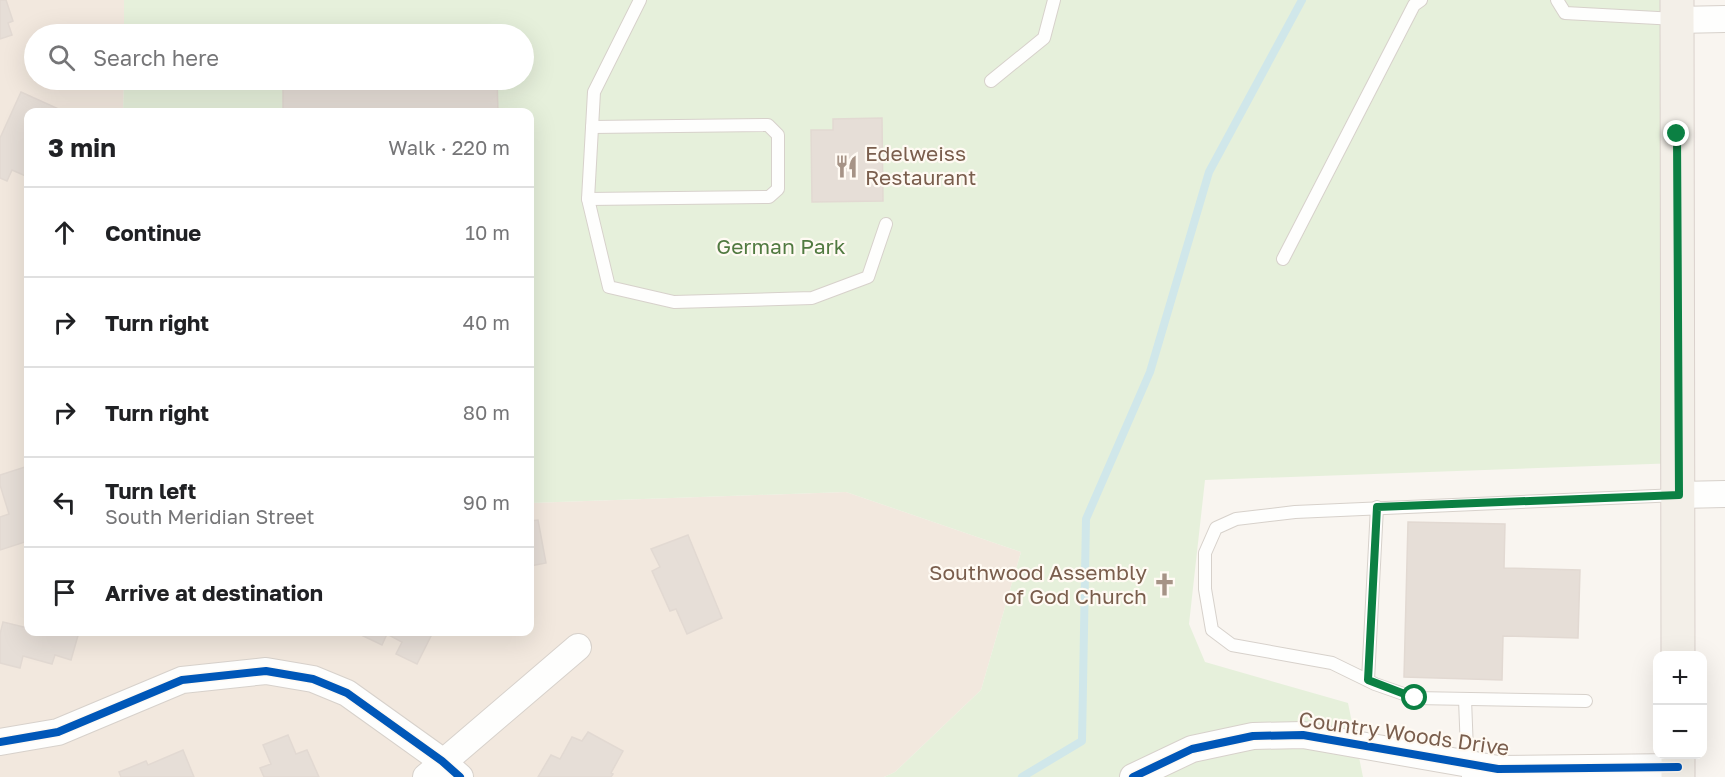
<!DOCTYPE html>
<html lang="en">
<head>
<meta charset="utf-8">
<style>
	body { margin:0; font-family:"Golos Text",sans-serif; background:#f2f2f2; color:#202124 }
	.controls { position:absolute; right:18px; bottom:18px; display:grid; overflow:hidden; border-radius:12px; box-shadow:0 6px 24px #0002 }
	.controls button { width:54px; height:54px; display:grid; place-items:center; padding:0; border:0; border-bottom:2px solid #e0e0e0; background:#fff; color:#202124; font:30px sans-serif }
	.stop { position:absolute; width:18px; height:18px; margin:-14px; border:4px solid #0b8043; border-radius:50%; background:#fff }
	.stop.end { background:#0b8043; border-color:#fff; box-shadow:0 2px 6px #0008 }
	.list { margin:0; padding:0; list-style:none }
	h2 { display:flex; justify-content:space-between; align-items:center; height:78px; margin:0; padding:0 24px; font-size:26px }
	h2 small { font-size:20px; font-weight:400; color:#757577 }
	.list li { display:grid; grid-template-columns:39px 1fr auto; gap:18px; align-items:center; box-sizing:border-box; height:90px; padding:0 24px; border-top:2px solid #e0e0e0 }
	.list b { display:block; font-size:22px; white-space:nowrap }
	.list p { margin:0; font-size:20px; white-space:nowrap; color:#757577 }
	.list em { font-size:20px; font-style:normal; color:#757577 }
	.icon { flex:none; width:33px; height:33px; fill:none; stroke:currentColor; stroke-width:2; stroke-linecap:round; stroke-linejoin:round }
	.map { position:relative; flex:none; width:1725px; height:777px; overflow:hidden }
	.search { position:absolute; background:#fff; box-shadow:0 6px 24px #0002; left:24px; top:24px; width:510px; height:66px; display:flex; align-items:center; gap:15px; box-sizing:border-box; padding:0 21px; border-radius:33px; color:#757577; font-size:22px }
	.panel { position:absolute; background:#fff; box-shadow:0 6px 24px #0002; left:24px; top:108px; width:510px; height:528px; border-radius:12px }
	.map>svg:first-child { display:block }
	.residential { fill:#f2e8de }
	.green { fill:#e6f0db }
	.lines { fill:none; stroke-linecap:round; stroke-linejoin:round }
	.stream { stroke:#d0e7ea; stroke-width:8 }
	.building { fill:#e6ded7; stroke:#e2d9d2; stroke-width:1.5 }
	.lane-casing { stroke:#d7d1cb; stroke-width:14 }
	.street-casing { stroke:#d7d1cb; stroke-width:28 }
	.primary-casing { stroke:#dad1cc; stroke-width:35 }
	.lane { stroke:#fefefd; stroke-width:12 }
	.street { stroke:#fefefd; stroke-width:26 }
	.primary { stroke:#f3efe8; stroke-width:33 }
	.cycleway-casing { stroke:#fffaf3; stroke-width:11 }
	.cycleway { stroke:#0057b8; stroke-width:8 }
	.route { stroke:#0b8043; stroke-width:8 }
	.labels { text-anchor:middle; stroke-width:4.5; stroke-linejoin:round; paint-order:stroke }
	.poi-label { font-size:21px; fill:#7a5e4d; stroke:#fffaf3; text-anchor:start }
	.park-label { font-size:21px; fill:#517a41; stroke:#fffaf3 }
	.street-label { font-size:21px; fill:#7a5e4d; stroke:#fffaf3 }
</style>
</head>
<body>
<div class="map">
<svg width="1725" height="777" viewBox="0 0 1725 777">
	<rect width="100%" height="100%" fill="#f9f5f0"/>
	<polygon class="residential" points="0,0 124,0 124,34 34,34 34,80 124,80 123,112 28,112 28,632 530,632 530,503 846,492 1021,552 981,690 895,772 884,777 0,777"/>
	<polygon class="green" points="124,0 1678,0 1679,463 1205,480 1189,624 1205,662 1348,703 1363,777 884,777 895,772 981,690 1021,552 846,492 530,503 530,112 123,112 124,80 524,80 524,34 124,34"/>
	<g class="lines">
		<polyline class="stream" points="1022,777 1082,741 1086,519 1150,372 1209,172 1302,0"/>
	</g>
	<g class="building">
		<polygon points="0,0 6,0 13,21 8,23 12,35 0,39"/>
		<polygon points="283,80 497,80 498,112 283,112"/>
		<polygon points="21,92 61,110 60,112 28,112 28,177 12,170 7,181 0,178 0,138"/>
		<polygon points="882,118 883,201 812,202 811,130 833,130 833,119"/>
		<polygon points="28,466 28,541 0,550 0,517 9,514 0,485 0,475"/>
		<polygon points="538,520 546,563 530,566 530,521"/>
		<polygon points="1408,522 1505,524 1504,568 1580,570 1578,638 1503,636 1502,680 1404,677"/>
		<polygon points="688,535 722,618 687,634 676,609 670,611 652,571 660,567 651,549"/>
		<polygon points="3,622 28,628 28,632 79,632 71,660 55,655 52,664 23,656 20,668 0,663 0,634"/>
		<polygon points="355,632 433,632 417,664 396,654 402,642 387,634 382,645"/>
		<polygon points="588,732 623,751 611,773 613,774 611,777 538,777 551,755 560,759 572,737 582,741"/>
		<polygon points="288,735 296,754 307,750 319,777 264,777 260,768 271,764 263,745"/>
		<polygon points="183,750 194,777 121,777 119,772 146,761 148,765"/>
	</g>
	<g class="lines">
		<defs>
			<g id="lane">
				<polyline points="640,0 594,92 588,199 609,287 674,302 812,298 868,277 886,224"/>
				<polyline points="1557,0 1565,13 1676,19"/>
				<polyline points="991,81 1044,38 1054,0"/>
				<polyline points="588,199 769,197 778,189 778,135 768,125 592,127"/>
				<polyline points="1283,259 1414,5 1421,0"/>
				<polyline points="1368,680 1377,507"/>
				<polyline points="1465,699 1468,777"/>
				<polyline points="1586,701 1415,698 1375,684 1332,663 1232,645 1212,630 1205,589 1205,553 1216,528 1236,519 1295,512 1678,495"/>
			</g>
			<g id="street">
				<polyline points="1677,20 1725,19"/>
				<polyline points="1679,495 1725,494"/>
				<polyline points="0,742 58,732 182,680 266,671 313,679 347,693 442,761 460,777"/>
				<polyline points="426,777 578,647"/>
				<polyline points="1133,777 1192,749 1253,736 1303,735 1498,769 1678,767"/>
			</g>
			<g id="primary">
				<polyline points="1677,0 1678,656"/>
				<polyline points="1678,754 1678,777"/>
			</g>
		</defs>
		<use href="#lane" class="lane-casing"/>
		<use href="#street" class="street-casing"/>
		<use href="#primary" class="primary-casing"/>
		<use href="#lane" class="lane"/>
		<use href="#street" class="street"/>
		<use href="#primary" class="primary"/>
		<defs>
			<g id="cycleway">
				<polyline points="0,742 58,732 182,680 266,671 313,679 347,693 442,761 460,777"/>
				<polyline points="1133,777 1192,749 1253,736 1303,735 1498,769 1678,767"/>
			</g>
		</defs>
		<use href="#cycleway" class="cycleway-casing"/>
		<use href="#cycleway" class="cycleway"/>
	</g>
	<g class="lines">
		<polyline class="route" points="1415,698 1368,680 1377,507 1679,495 1677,134"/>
	</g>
	<defs>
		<symbol id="restaurant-bare" viewBox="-9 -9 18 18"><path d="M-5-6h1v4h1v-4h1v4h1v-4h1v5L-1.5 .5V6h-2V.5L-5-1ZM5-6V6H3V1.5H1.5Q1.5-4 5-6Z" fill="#a69386" stroke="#fffaf3" stroke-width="2.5" paint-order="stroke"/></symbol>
		<symbol id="church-bare" viewBox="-9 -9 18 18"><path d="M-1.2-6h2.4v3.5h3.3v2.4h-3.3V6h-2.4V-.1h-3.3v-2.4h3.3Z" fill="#a69386" stroke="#fffaf3" stroke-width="2.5" paint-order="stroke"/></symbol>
	</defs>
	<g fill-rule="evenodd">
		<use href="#restaurant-bare" x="830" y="150" width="33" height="33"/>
		<use href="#church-bare" x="1148" y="568" width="33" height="33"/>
	</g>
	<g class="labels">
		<g class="poi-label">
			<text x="865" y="161">Edelweiss<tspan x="865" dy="24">Restaurant</tspan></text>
			<text x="1147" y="580" text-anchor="end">Southwood Assembly<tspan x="1147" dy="24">of God Church</tspan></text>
		</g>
		<g class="park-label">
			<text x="781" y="254">German Park</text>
		</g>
		<g class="street-label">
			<text transform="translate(1404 734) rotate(8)" y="7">Country Woods Drive</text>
		</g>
	</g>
</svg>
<div class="controls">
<button>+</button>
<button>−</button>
</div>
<div class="stop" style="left:1415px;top:698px"></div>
<div class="stop end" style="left:1677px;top:134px"></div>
<div class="search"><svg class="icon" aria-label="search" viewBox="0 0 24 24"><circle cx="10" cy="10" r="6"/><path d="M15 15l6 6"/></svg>Search here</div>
<section class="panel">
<h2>3 min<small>Walk · 220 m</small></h2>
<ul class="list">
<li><svg class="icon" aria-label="ahead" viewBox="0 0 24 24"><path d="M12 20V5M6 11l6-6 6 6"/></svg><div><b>Continue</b></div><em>10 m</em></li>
<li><svg class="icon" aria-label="right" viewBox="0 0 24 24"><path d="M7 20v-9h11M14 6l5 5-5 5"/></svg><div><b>Turn right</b></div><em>40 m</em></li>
<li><svg class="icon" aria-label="right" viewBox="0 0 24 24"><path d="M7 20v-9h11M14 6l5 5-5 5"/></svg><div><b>Turn right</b></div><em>80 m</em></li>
<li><svg class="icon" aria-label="left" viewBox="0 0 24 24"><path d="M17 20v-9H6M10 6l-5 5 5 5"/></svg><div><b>Turn left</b><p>South Meridian Street</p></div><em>90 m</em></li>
<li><svg class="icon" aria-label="arrive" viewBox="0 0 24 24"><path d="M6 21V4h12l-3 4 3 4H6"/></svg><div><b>Arrive at destination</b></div></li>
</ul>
</section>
</div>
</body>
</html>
